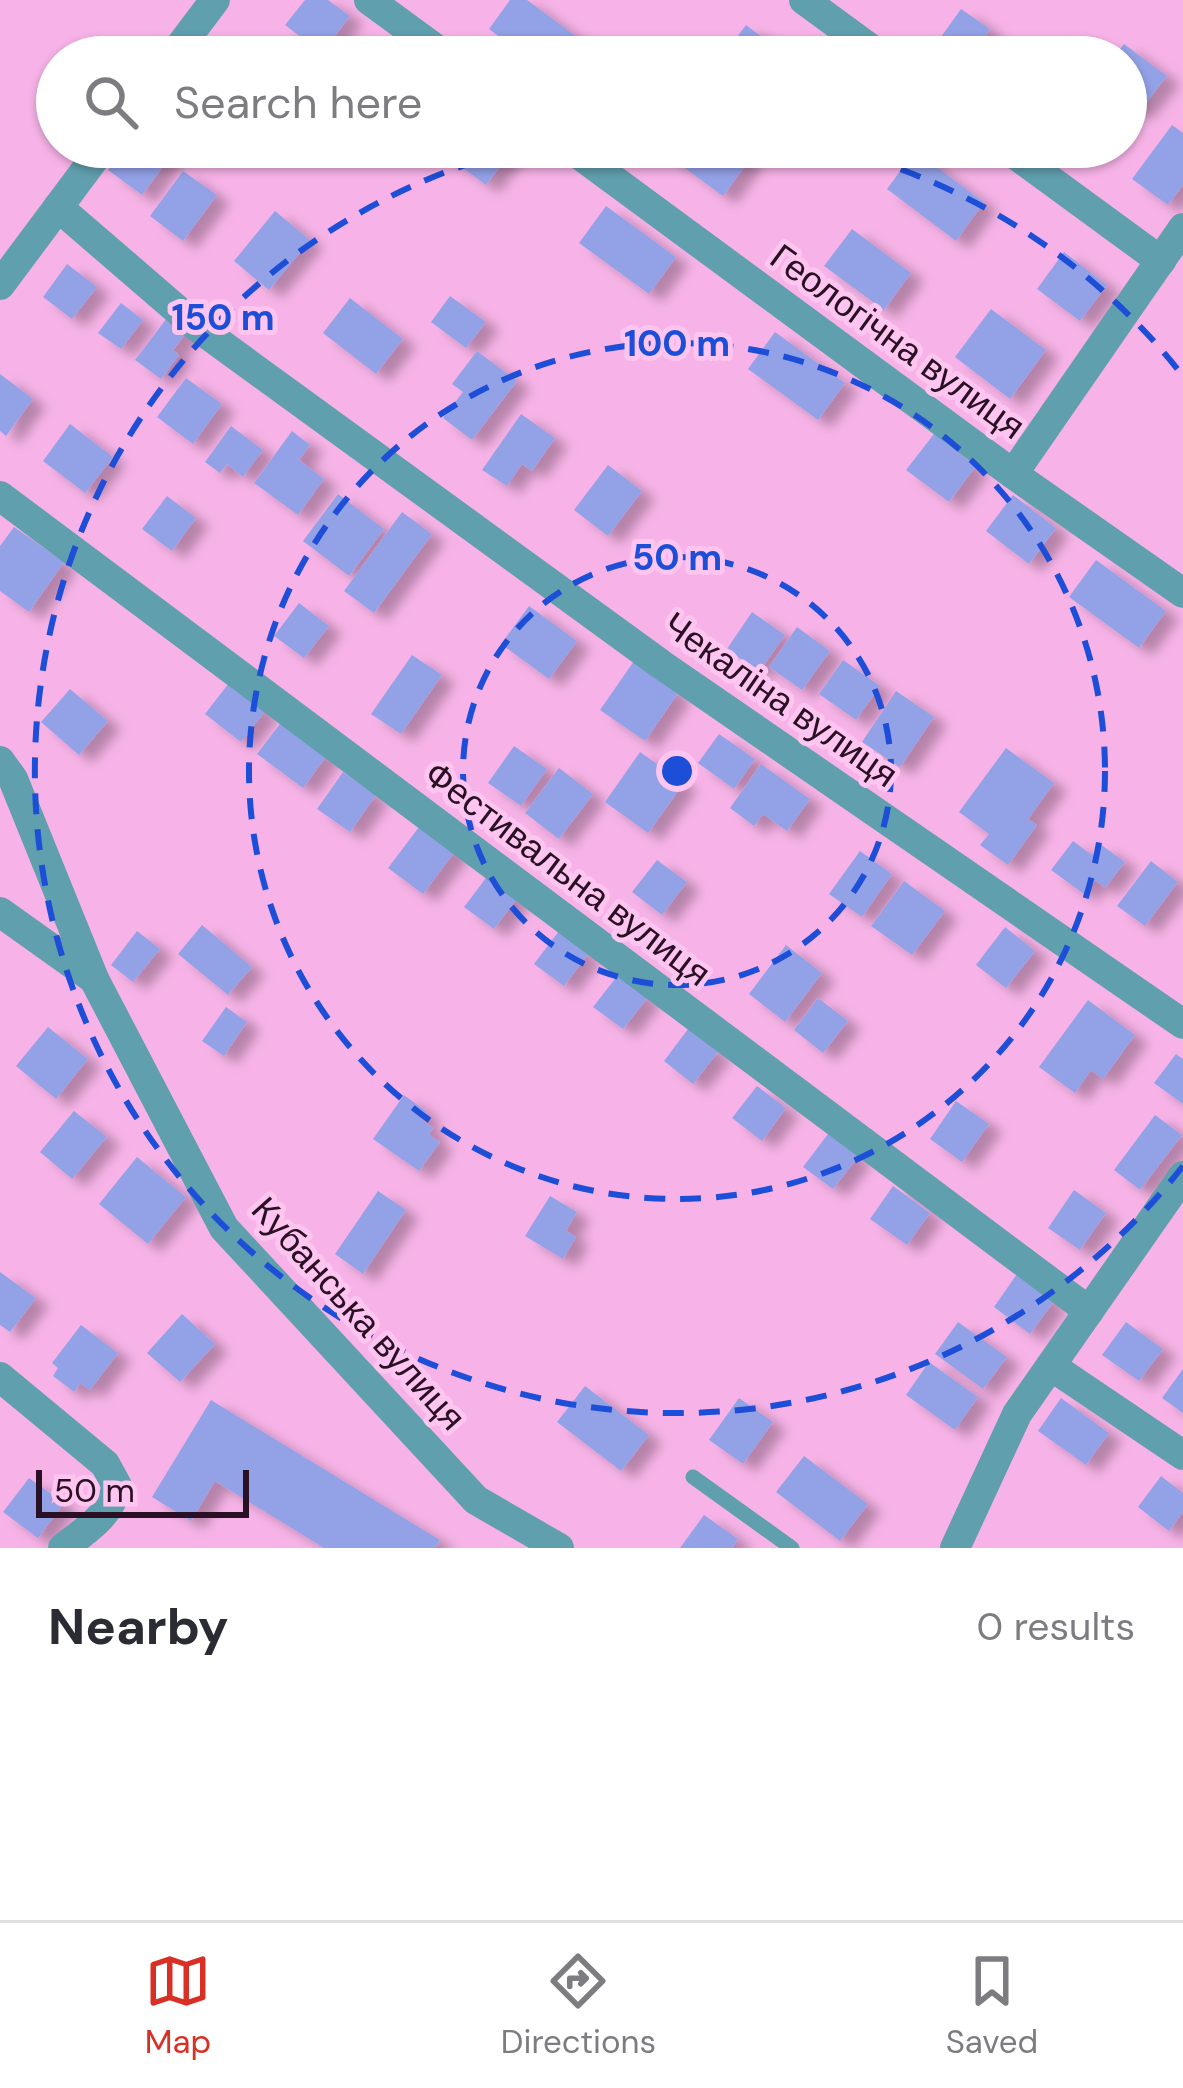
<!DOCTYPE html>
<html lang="en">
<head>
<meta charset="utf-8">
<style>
	body { margin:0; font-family:"DM Sans",sans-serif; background:#f2f2f3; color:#2b2b33 }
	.scale { position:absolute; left:36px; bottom:30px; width:213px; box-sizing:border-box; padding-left:12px; border:6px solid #291024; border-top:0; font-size:33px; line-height:42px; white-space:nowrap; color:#291024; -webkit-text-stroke:9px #fdc5ef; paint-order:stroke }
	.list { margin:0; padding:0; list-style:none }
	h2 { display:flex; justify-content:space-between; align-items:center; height:156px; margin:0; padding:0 48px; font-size:51px }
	h2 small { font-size:39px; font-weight:400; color:#7c7c81 }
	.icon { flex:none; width:66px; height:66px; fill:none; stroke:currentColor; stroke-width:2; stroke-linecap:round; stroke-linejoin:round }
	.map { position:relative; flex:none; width:1183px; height:1548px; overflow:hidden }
	.search { position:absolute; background:#fff; box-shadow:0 3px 9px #0004; left:36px; right:36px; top:36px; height:132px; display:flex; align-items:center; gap:30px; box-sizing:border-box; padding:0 42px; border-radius:66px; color:#7c7c81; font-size:45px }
	.sheet { height:372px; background:#fff }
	nav { display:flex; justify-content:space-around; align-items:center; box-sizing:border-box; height:168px; border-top:3px solid #e1e1e2; background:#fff; font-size:33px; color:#7c7c81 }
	nav a { display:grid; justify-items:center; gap:6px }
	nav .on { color:#d93025 }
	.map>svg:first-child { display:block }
	.building { fill:#93a1e7; filter:url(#shadow) }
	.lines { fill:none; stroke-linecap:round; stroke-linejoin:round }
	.lane { stroke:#609fae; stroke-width:15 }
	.street { stroke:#609fae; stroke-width:30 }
	.ring { fill:none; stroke:#1d4ed8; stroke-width:6; stroke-dasharray:21 15 }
	.labels { text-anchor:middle; stroke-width:10; stroke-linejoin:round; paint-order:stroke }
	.street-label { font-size:36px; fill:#291024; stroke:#fdc5ef }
	.centre { fill:#1d4ed8; stroke:#fdc5ef; stroke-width:6 }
	.ring-label { font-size:36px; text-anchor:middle; font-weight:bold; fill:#1d4ed8; stroke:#fdc5ef; stroke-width:10; stroke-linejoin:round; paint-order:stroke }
</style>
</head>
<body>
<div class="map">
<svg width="1183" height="1548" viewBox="0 0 1183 1548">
	<defs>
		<filter id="shadow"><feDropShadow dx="13" dy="8" stdDeviation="6" flood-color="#0004"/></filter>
	</defs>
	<rect width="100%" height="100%" fill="#f7b3e7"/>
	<g class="building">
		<polygon points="305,0 328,0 350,16 322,53 285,25"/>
		<polygon points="510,0 527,0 576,36 561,57 527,57 489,29"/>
		<polygon points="961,9 990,29 970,57 960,57 938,41"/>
		<polygon points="746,25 789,57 722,57"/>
		<polygon points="1124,44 1167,76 1139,112 1126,102 1126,57 1114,57"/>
		<polygon points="1172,125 1183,133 1183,185 1168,205 1132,179"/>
		<polygon points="125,147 162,147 172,154 142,195 108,170"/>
		<polygon points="434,147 515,147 486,185"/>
		<polygon points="666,147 735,147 750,159 723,196 663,152"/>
		<polygon points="915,151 984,202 956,241 887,189"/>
		<polygon points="183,171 217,195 183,241 150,216"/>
		<polygon points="606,206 676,257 649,294 579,243"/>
		<polygon points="275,211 310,240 269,290 234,261"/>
		<polygon points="852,229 911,273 884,310 824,266"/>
		<polygon points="1064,252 1107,285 1080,321 1037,289"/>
		<polygon points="67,264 97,287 72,319 43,297"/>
		<polygon points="450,296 486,322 466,348 431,322"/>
		<polygon points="350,298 403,339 376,374 323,333"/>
		<polygon points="121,303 143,320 121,349 98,333"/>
		<polygon points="991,309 1046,350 1010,399 955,357"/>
		<polygon points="170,314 189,329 173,350 179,355 161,379 135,360"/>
		<polygon points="775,332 845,383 818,420 748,369"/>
		<polygon points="477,351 517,381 472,440 443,418 463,392 452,384"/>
		<polygon points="0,374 33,399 6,436 0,431"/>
		<polygon points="186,378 222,404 193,444 157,417"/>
		<polygon points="521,414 555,438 532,471 522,464 507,486 482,470"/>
		<polygon points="70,424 113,457 85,493 43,461"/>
		<polygon points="231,426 263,450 243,477 227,464 220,473 205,462"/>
		<polygon points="292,431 310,445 299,460 324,479 298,515 254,483"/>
		<polygon points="934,434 976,466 949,502 906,470"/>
		<polygon points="608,465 642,491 608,536 574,510"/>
		<polygon points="338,494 384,529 349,576 303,541"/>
		<polygon points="1013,495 1056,528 1029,564 986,531"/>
		<polygon points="167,496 196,518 172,551 142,529"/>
		<polygon points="402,512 432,534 374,613 344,591"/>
		<polygon points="14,527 64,562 29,612 0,591 0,546"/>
		<polygon points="1096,560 1166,611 1139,648 1069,597"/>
		<polygon points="299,603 329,626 304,658 274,636"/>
		<polygon points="529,606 577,641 549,679 501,644"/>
		<polygon points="752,612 785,635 759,672 727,649"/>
		<polygon points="797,627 830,651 802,690 769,667"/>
		<polygon points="412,655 442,675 401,734 371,714"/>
		<polygon points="843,660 880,686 856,720 819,694"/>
		<polygon points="634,661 678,693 645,741 600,710"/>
		<polygon points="229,683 266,710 241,742 205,714"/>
		<polygon points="70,689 108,721 79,755 41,722"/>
		<polygon points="896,691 934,717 900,767 862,742"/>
		<polygon points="283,720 328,754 303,788 257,754"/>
		<polygon points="719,734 755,759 734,789 698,763"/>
		<polygon points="514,746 547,769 521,806 488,783"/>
		<polygon points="1006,748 1054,783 1028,819 1037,825 1008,865 980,845 989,834 959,812"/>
		<polygon points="640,752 684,783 648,833 605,802"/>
		<polygon points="761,764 810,799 787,831 763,814 754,826 730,808"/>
		<polygon points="559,768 593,794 559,839 525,813"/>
		<polygon points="343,772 376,795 350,832 317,809"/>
		<polygon points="422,823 457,849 423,894 388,868"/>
		<polygon points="1073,841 1092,855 1100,844 1125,862 1105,888 1095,880 1084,894 1051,870"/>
		<polygon points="860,851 892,874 862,917 829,894"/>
		<polygon points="657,860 687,882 662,915 632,892"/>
		<polygon points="1151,861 1178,882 1145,926 1117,906"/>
		<polygon points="489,874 518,897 494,929 464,907"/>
		<polygon points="904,881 945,911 912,955 871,926"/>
		<polygon points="202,925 252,967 228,995 178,954"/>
		<polygon points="1005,927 1035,951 1006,988 976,965"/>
		<polygon points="137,931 160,949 133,982 111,965"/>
		<polygon points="559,931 588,954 564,986 534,964"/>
		<polygon points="786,945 822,973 785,1022 749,994"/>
		<polygon points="618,975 648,997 623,1029 593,1007"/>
		<polygon points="818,998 848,1021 823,1053 794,1030"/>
		<polygon points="1088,1000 1135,1035 1103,1079 1091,1070 1075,1093 1039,1067"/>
		<polygon points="226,1007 247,1022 224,1056 202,1041"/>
		<polygon points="48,1027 88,1059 56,1099 16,1066"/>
		<polygon points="688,1029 718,1052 693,1084 664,1061"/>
		<polygon points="1176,1054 1183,1059 1183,1104 1154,1083"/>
		<polygon points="757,1086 786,1108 762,1141 732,1118"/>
		<polygon points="404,1095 427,1112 422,1120 433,1128 429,1135 440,1142 419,1171 373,1139"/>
		<polygon points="956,1101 989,1124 962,1162 930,1139"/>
		<polygon points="74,1111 107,1137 72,1179 40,1152"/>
		<polygon points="1155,1115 1182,1135 1140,1190 1114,1170"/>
		<polygon points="828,1134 858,1157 833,1189 803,1167"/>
		<polygon points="137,1157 186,1197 148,1244 99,1204"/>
		<polygon points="893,1186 930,1213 907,1245 870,1219"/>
		<polygon points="1074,1190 1106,1213 1080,1250 1048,1228"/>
		<polygon points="378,1191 406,1210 363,1274 335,1254"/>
		<polygon points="550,1196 577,1212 566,1231 576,1237 563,1259 525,1236"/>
		<polygon points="0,1272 36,1298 10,1332 0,1325"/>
		<polygon points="1017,1274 1054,1301 1030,1334 994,1307"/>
		<polygon points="182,1314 215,1344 180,1382 147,1353"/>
		<polygon points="958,1322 1007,1357 983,1389 935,1354"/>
		<polygon points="1126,1322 1163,1349 1139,1381 1102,1355"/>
		<polygon points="81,1325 118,1353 90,1390 80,1383 74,1392 53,1376 58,1368 52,1363"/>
		<polygon points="929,1362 978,1397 955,1430 906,1395"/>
		<polygon points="1183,1369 1183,1413 1162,1398"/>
		<polygon points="585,1386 649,1435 621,1471 557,1422"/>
		<polygon points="739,1398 773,1422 743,1464 709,1440"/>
		<polygon points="1061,1398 1109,1433 1086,1465 1038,1431"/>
		<polygon points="211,1400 440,1540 435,1548 324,1548 215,1481 191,1521 152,1497"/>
		<polygon points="804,1456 868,1504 840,1541 776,1492"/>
		<polygon points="1161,1476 1183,1493 1183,1512 1169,1531 1138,1507"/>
		<polygon points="29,1478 64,1503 38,1538 3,1512"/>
		<polygon points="704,1515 738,1539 732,1548 680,1548"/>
	</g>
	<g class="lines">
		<polyline class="lane" points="693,1477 792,1548"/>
		<g class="street">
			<polyline points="369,0 447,57"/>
			<polyline points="804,0 882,57"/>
			<polyline points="172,57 215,0"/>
			<polyline points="569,147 1013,474 1183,593"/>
			<polyline points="1005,147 1161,261"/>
			<polyline points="58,207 196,326 662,665 1183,1024"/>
			<polyline points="0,285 103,147"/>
			<polyline points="1013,474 1183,228"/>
			<polyline points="0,496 1089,1311"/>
			<polyline points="0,761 13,779 94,979 224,1228 476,1500 559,1548"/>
			<polyline points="0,912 94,979"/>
			<polyline points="1051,1366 1183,1455"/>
			<path d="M0,1377L105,1464L117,1486C110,1516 86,1530 63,1548"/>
			<polyline points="955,1548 1017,1414 1183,1176"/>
		</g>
	</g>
	<g class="ring">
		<circle cx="677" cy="771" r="214"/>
		<circle cx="677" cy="771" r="428"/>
		<path d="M1183 1166A642 642 0 1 1 522 148M832 148A642 642 0 0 1 1183 376"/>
	</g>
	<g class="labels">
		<g class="street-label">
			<text transform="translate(898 341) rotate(36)" y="13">Геологічна вулиця</text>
			<text transform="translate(781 699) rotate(35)" y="13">Чекаліна вулиця</text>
			<text transform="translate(568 873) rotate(37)" y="13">Фестивальна вулиця</text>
			<text transform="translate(359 1313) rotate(48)" y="13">Кубанська вулиця</text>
		</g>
	</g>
	<circle cx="677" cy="771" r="18" class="centre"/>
	<g class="ring-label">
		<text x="223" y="330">150 m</text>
		<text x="677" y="356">100 m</text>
		<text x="677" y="570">50 m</text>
	</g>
</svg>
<div class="scale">50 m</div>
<div class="search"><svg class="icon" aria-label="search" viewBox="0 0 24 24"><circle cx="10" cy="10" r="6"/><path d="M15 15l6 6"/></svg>Search here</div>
</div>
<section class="sheet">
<h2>Nearby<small>0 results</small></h2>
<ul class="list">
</ul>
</section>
<nav>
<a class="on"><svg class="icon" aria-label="map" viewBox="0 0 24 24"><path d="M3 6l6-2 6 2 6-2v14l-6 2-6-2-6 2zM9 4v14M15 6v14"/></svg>Map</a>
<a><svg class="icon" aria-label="directions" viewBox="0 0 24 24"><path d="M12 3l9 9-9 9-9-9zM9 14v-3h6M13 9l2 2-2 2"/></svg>Directions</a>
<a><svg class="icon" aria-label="saved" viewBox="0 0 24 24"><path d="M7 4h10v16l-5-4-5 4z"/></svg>Saved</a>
</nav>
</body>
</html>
